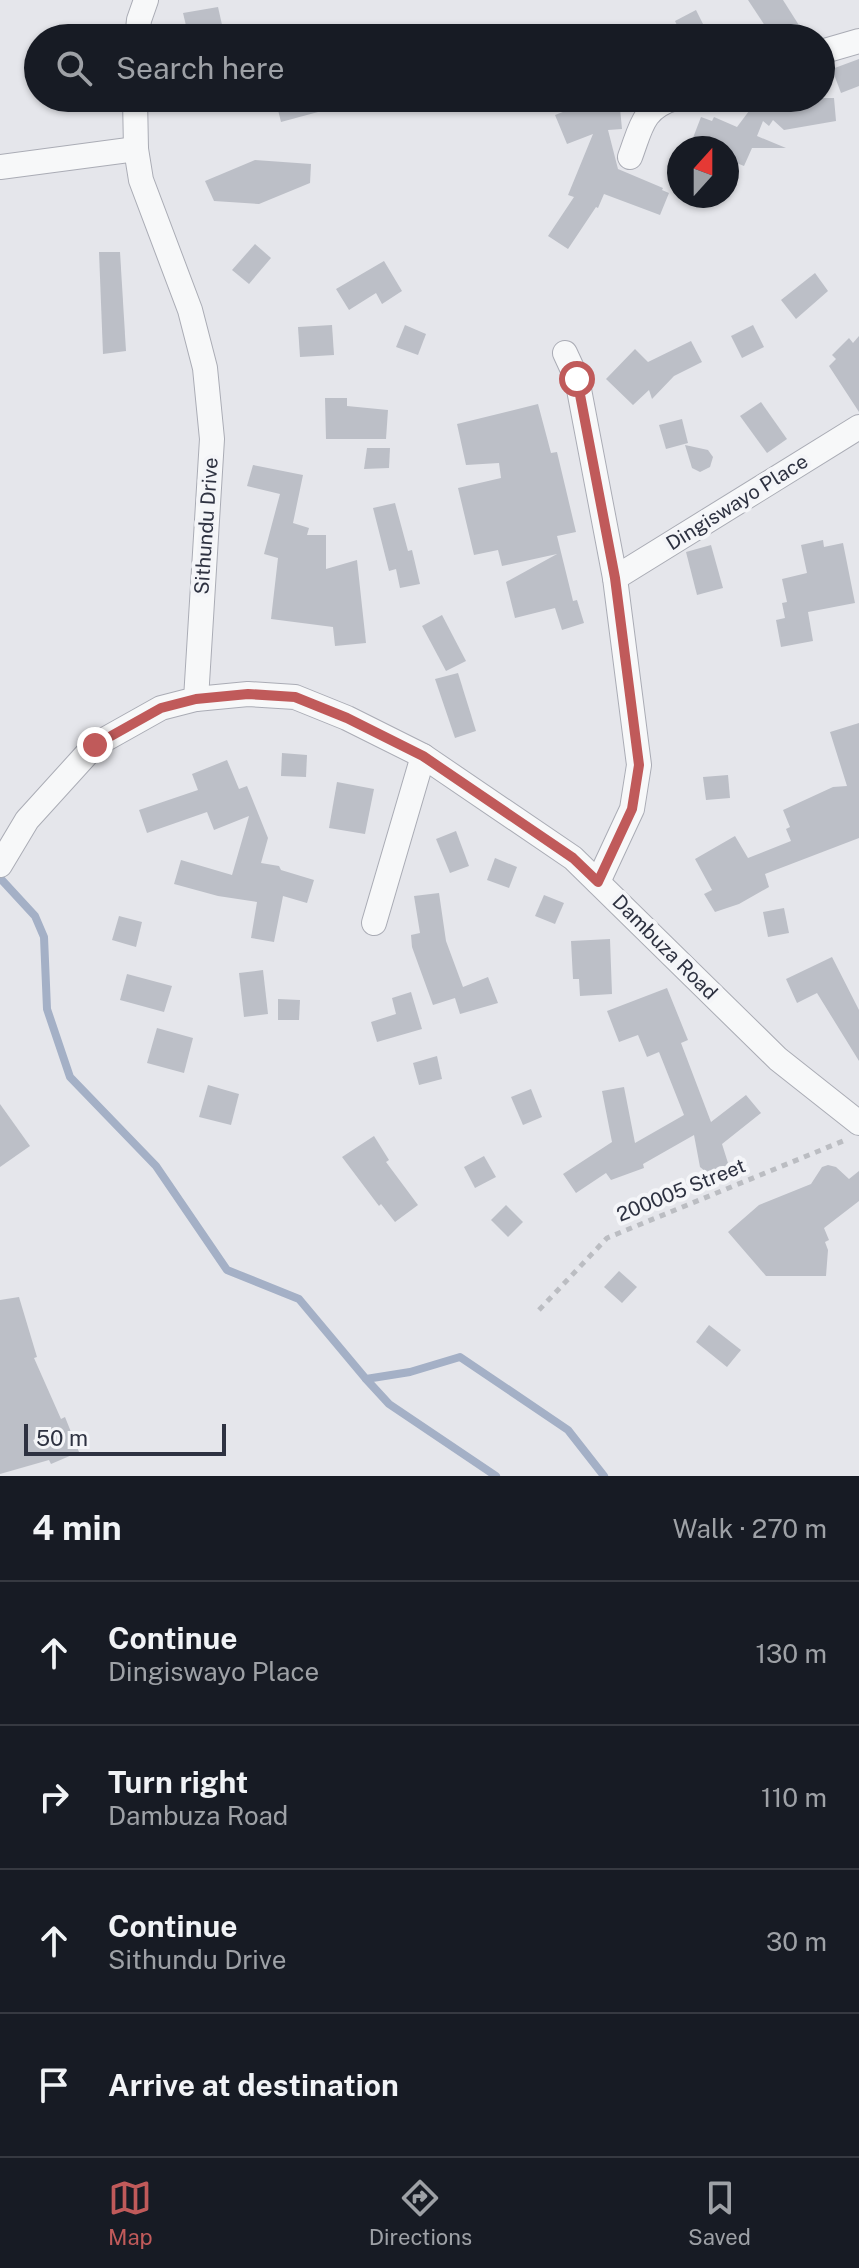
<!DOCTYPE html>
<html lang="en">
<head>
<meta charset="utf-8">
<style>
	body { margin:0; font-family:"Public Sans",sans-serif; background:#20242c; color:#f1f3f6 }
	.compass { position:absolute; left:667px; top:136px; width:72px; height:72px; border-radius:50%; background:#171b24; box-shadow:0 2px 6px #0004; rotate:21deg }
	.scale { position:absolute; left:24px; bottom:20px; width:202px; box-sizing:border-box; padding-left:8px; border:4px solid #2e3241; border-top:0; font-size:22px; line-height:28px; white-space:nowrap; color:#2e3241; -webkit-text-stroke:6px #f4f5f8; paint-order:stroke }
	.stop { position:absolute; width:24px; height:24px; margin:-18px; border:6px solid #c05a5a; border-radius:50%; background:#fff }
	.stop.end { background:#c05a5a; border-color:#fff; box-shadow:0 2px 8px #0008 }
	.list { margin:0; padding:0; list-style:none }
	h2 { display:flex; justify-content:space-between; align-items:center; height:104px; margin:0; padding:0 32px; font-size:34px }
	h2 small { font-size:26px; font-weight:400; color:#9ea1a6 }
	.list li { display:grid; grid-template-columns:52px 1fr auto; gap:24px; align-items:center; box-sizing:border-box; height:144px; padding:0 32px; border-top:2px solid #363941 }
	.list b { display:block; font-size:30px; white-space:nowrap }
	.list p { margin:0; font-size:26px; white-space:nowrap; color:#9ea1a6 }
	.list em { font-size:26px; font-style:normal; color:#9ea1a6 }
	.icon { flex:none; width:44px; height:44px; fill:none; stroke:currentColor; stroke-width:2; stroke-linecap:round; stroke-linejoin:round }
	.map { position:relative; flex:none; width:859px; height:1476px; overflow:hidden }
	.search { position:absolute; background:#171b24; box-shadow:0 2px 6px #0004; left:24px; right:24px; top:24px; height:88px; display:flex; align-items:center; gap:20px; box-sizing:border-box; padding:0 28px; border-radius:44px; color:#9ea1a6; font-size:30px }
	.sheet { height:680px; background:#171b24 }
	nav { display:flex; justify-content:space-around; align-items:center; box-sizing:border-box; height:112px; border-top:2px solid #363941; background:#171b24; font-size:22px; color:#9ea1a6 }
	nav a { display:grid; justify-items:center; gap:4px }
	nav .on { color:#c05a5a }
	.map>svg:first-child { display:block }
	.lines { fill:none; stroke-linecap:round; stroke-linejoin:round }
	.stream { stroke:#a4b0c6; stroke-width:8 }
	.building { fill:#bcbfc7 }
	.street-casing { stroke:#aaacb5; stroke-width:26 }
	.path { stroke:#bbbdc2; stroke-width:5; stroke-dasharray:6 6; stroke-linecap:butt }
	.street { stroke:#f7f8f9; stroke-width:24 }
	.route { stroke:#c05a5a; stroke-width:10 }
	.labels { text-anchor:middle; stroke-width:8; stroke-linejoin:round; paint-order:stroke }
	.street-label { font-size:20px; fill:#2e3241; stroke:#f4f5f8 }
</style>
</head>
<body>
<div class="map">
<svg width="859" height="1476" viewBox="0 0 859 1476">
	<rect width="100%" height="100%" fill="#e5e6eb"/>
	<g class="lines">
		<g class="stream">
			<polyline points="0,878 35,916 44,937 47,1009 70,1077 156,1166 227,1270 299,1299 366,1379 410,1372 460,1357 568,1430 604,1476"/>
			<polyline points="366,1379 389,1404 496,1476"/>
		</g>
	</g>
	<g class="building">
		<polygon points="748,0 783,0 802,30 789,38 773,38"/>
		<polygon points="218,7 225,38 189,38 183,13"/>
		<polygon points="696,10 710,38 683,38 675,21"/>
		<polygon points="859,59 859,86 841,93 832,69"/>
		<polygon points="275,98 343,98 344,105 281,122"/>
		<polygon points="608,98 619,98 622,129 608,130 618,169 663,188 662,190 669,193 660,215 604,194 598,208 596,207 568,249 548,236 574,197 568,195 593,134 567,144 555,115 586,103 589,108 604,107"/>
		<polygon points="750,98 834,98 836,121 784,130 773,120 769,126 763,121 757,136 786,148 752,148 744,166 727,159 727,148 704,148 691,143 701,117 712,121 714,117 737,127 755,103"/>
		<polygon points="255,160 311,164 310,183 259,204 214,201 205,181"/>
		<polygon points="255,244 271,258 249,284 232,270"/>
		<polygon points="99,252 120,252 126,351 103,354"/>
		<polygon points="384,261 402,291 382,304 376,293 349,310 336,289"/>
		<polygon points="815,273 828,291 796,319 781,300"/>
		<polygon points="332,325 334,355 300,357 298,327"/>
		<polygon points="405,325 426,334 418,355 396,347"/>
		<polygon points="753,325 764,347 742,358 731,336"/>
		<polygon points="859,336 859,412 829,366 836,359 832,355 849,338 853,343"/>
		<polygon points="691,341 702,362 674,376 652,399 649,390 633,405 606,379 635,349 648,362"/>
		<polygon points="325,398 347,398 347,406 388,410 386,439 326,439"/>
		<polygon points="761,402 787,439 767,453 740,416"/>
		<polygon points="538,404 551,453 557,452 576,532 557,536 573,601 577,600 584,623 562,630 555,608 515,618 506,582 557,554 502,566 498,550 474,555 458,488 501,478 499,463 466,465 457,424"/>
		<polygon points="682,419 688,443 666,449 659,425"/>
		<polygon points="685,445 708,450 713,457 710,467 700,472 692,468"/>
		<polygon points="367,448 390,448 389,468 364,469"/>
		<polygon points="253,465 303,475 293,523 309,528 307,535 326,535 326,569 357,560 366,643 335,646 333,627 271,619 278,558 264,554 280,494 247,486"/>
		<polygon points="395,503 408,551 412,550 420,584 400,588 396,569 389,571 373,508"/>
		<polygon points="823,540 824,547 843,543 855,603 808,612 813,641 781,647 776,620 785,618 782,603 787,602 782,579 807,573 801,545"/>
		<polygon points="711,545 723,588 697,595 686,552"/>
		<polygon points="442,615 466,661 446,671 422,626"/>
		<polygon points="458,673 476,731 455,738 435,679"/>
		<polygon points="859,723 859,838 765,874 769,887 739,904 715,912 704,894 712,890 695,859 735,836 748,858 791,841 786,829 790,827 783,810 833,787 847,786 830,732"/>
		<polygon points="282,753 307,755 306,777 281,776"/>
		<polygon points="227,760 239,789 247,786 268,838 261,863 279,866 281,870 314,880 307,903 283,896 274,942 251,938 257,902 218,896 174,884 181,860 232,875 249,816 214,830 207,812 147,833 139,810 198,790 192,774"/>
		<polygon points="728,775 730,798 706,800 703,777"/>
		<polygon points="337,782 374,789 365,834 329,828"/>
		<polygon points="456,831 469,866 450,873 436,839"/>
		<polygon points="495,858 517,867 509,888 487,880"/>
		<polygon points="439,893 446,941 463,987 488,977 498,1003 460,1014 455,998 433,1005 412,947 411,935 420,933 414,896"/>
		<polygon points="544,895 564,903 555,924 535,916"/>
		<polygon points="784,908 789,933 768,937 763,912"/>
		<polygon points="119,916 142,922 136,947 112,940"/>
		<polygon points="610,939 612,994 580,996 579,979 573,979 571,941"/>
		<polygon points="832,957 859,1010 859,1061 817,993 797,1003 786,979"/>
		<polygon points="263,970 268,1014 244,1017 239,973"/>
		<polygon points="127,974 172,986 164,1012 120,1000"/>
		<polygon points="667,988 688,1040 681,1043 711,1122 746,1095 761,1113 722,1144 728,1163 720,1174 711,1176 700,1167 694,1135 643,1164 644,1168 611,1180 606,1173 576,1193 563,1174 612,1142 602,1091 624,1087 635,1143 684,1115 659,1052 647,1057 638,1035 619,1042 607,1011"/>
		<polygon points="411,992 422,1029 377,1042 371,1022 396,1014 392,998"/>
		<polygon points="278,999 300,1000 299,1020 278,1020"/>
		<polygon points="157,1028 193,1038 184,1073 147,1063"/>
		<polygon points="437,1056 442,1079 419,1085 413,1063"/>
		<polygon points="208,1085 239,1094 231,1125 199,1117"/>
		<polygon points="531,1089 542,1117 523,1125 511,1097"/>
		<polygon points="0,1104 30,1146 0,1167"/>
		<polygon points="374,1136 389,1160 386,1162 418,1205 395,1222 381,1204 379,1206 342,1157"/>
		<polygon points="484,1156 496,1177 475,1188 464,1167"/>
		<polygon points="828,1165 836,1167 849,1179 859,1171 859,1201 824,1228 829,1240 825,1242 828,1250 826,1276 766,1276 728,1232 759,1205 811,1184 822,1167"/>
		<polygon points="506,1205 523,1222 508,1237 491,1220"/>
		<polygon points="619,1271 637,1287 622,1303 604,1287"/>
		<polygon points="19,1297 37,1357 34,1358 61,1419 65,1417 79,1452 51,1464 49,1460 0,1474 0,1300"/>
		<polygon points="709,1325 741,1350 727,1367 696,1342"/>
	</g>
	<g class="lines">
		<defs>
			<g id="street">
				<polyline points="137,38 139,20 146,0"/>
				<polyline points="821,52 859,41"/>
				<path d="M630,157C641,128 642,108 675,98"/>
				<polyline points="0,167 136,149"/>
				<polyline points="565,353 577,379 615,578 639,765 632,809 598,882"/>
				<polyline points="615,578 859,427"/>
				<polyline points="196,699 248,694 295,697 347,718 423,756 573,858 778,1059 859,1123"/>
				<polyline points="0,865 27,820 95,745 161,708 196,699 212,439 205,368 190,310 141,180 136,149 135,98"/>
				<polyline points="374,923 423,756"/>
			</g>
		</defs>
		<use href="#street" class="street-casing"/>
		<polyline class="path" points="539,1310 607,1238 843,1141"/>
		<use href="#street" class="street"/>
	</g>
	<g class="lines">
		<polyline class="route" points="95,745 161,708 196,699 248,694 295,697 347,718 423,756 573,858 598,882 632,809 639,765 615,578 577,379"/>
	</g>
	<g class="labels">
		<g class="street-label">
			<text transform="translate(737 502) rotate(-32)" y="7">Dingiswayo Place</text>
			<text transform="translate(206 526) rotate(-86)" y="7">Sithundu Drive</text>
			<text transform="translate(665 947) rotate(45)" y="7">Dambuza Road</text>
			<text transform="translate(681 1190) rotate(-22)" y="7">200005 Street</text>
		</g>
	</g>
</svg>
<svg class="compass" viewBox="-18 -18 36 36"><path d="M0-13l5 13h-10z" fill="#e53935"/><path d="M0 13l5-13h-10z" fill="#9ea1a6"/></svg>
<div class="scale">50 m</div>
<div class="stop" style="left:577px;top:379px"></div>
<div class="stop end" style="left:95px;top:745px"></div>
<div class="search"><svg class="icon" aria-label="search" viewBox="0 0 24 24"><circle cx="10" cy="10" r="6"/><path d="M15 15l6 6"/></svg>Search here</div>
</div>
<section class="sheet">
<h2>4 min<small>Walk · 270 m</small></h2>
<ul class="list">
<li><svg class="icon" aria-label="ahead" viewBox="0 0 24 24"><path d="M12 20V5M6 11l6-6 6 6"/></svg><div><b>Continue</b><p>Dingiswayo Place</p></div><em>130 m</em></li>
<li><svg class="icon" aria-label="right" viewBox="0 0 24 24"><path d="M7 20v-9h11M14 6l5 5-5 5"/></svg><div><b>Turn right</b><p>Dambuza Road</p></div><em>110 m</em></li>
<li><svg class="icon" aria-label="ahead" viewBox="0 0 24 24"><path d="M12 20V5M6 11l6-6 6 6"/></svg><div><b>Continue</b><p>Sithundu Drive</p></div><em>30 m</em></li>
<li><svg class="icon" aria-label="arrive" viewBox="0 0 24 24"><path d="M6 21V4h12l-3 4 3 4H6"/></svg><div><b>Arrive at destination</b></div></li>
</ul>
</section>
<nav>
<a class="on"><svg class="icon" aria-label="map" viewBox="0 0 24 24"><path d="M3 6l6-2 6 2 6-2v14l-6 2-6-2-6 2zM9 4v14M15 6v14"/></svg>Map</a>
<a><svg class="icon" aria-label="directions" viewBox="0 0 24 24"><path d="M12 3l9 9-9 9-9-9zM9 14v-3h6M13 9l2 2-2 2"/></svg>Directions</a>
<a><svg class="icon" aria-label="saved" viewBox="0 0 24 24"><path d="M7 4h10v16l-5-4-5 4z"/></svg>Saved</a>
</nav>
</body>
</html>
